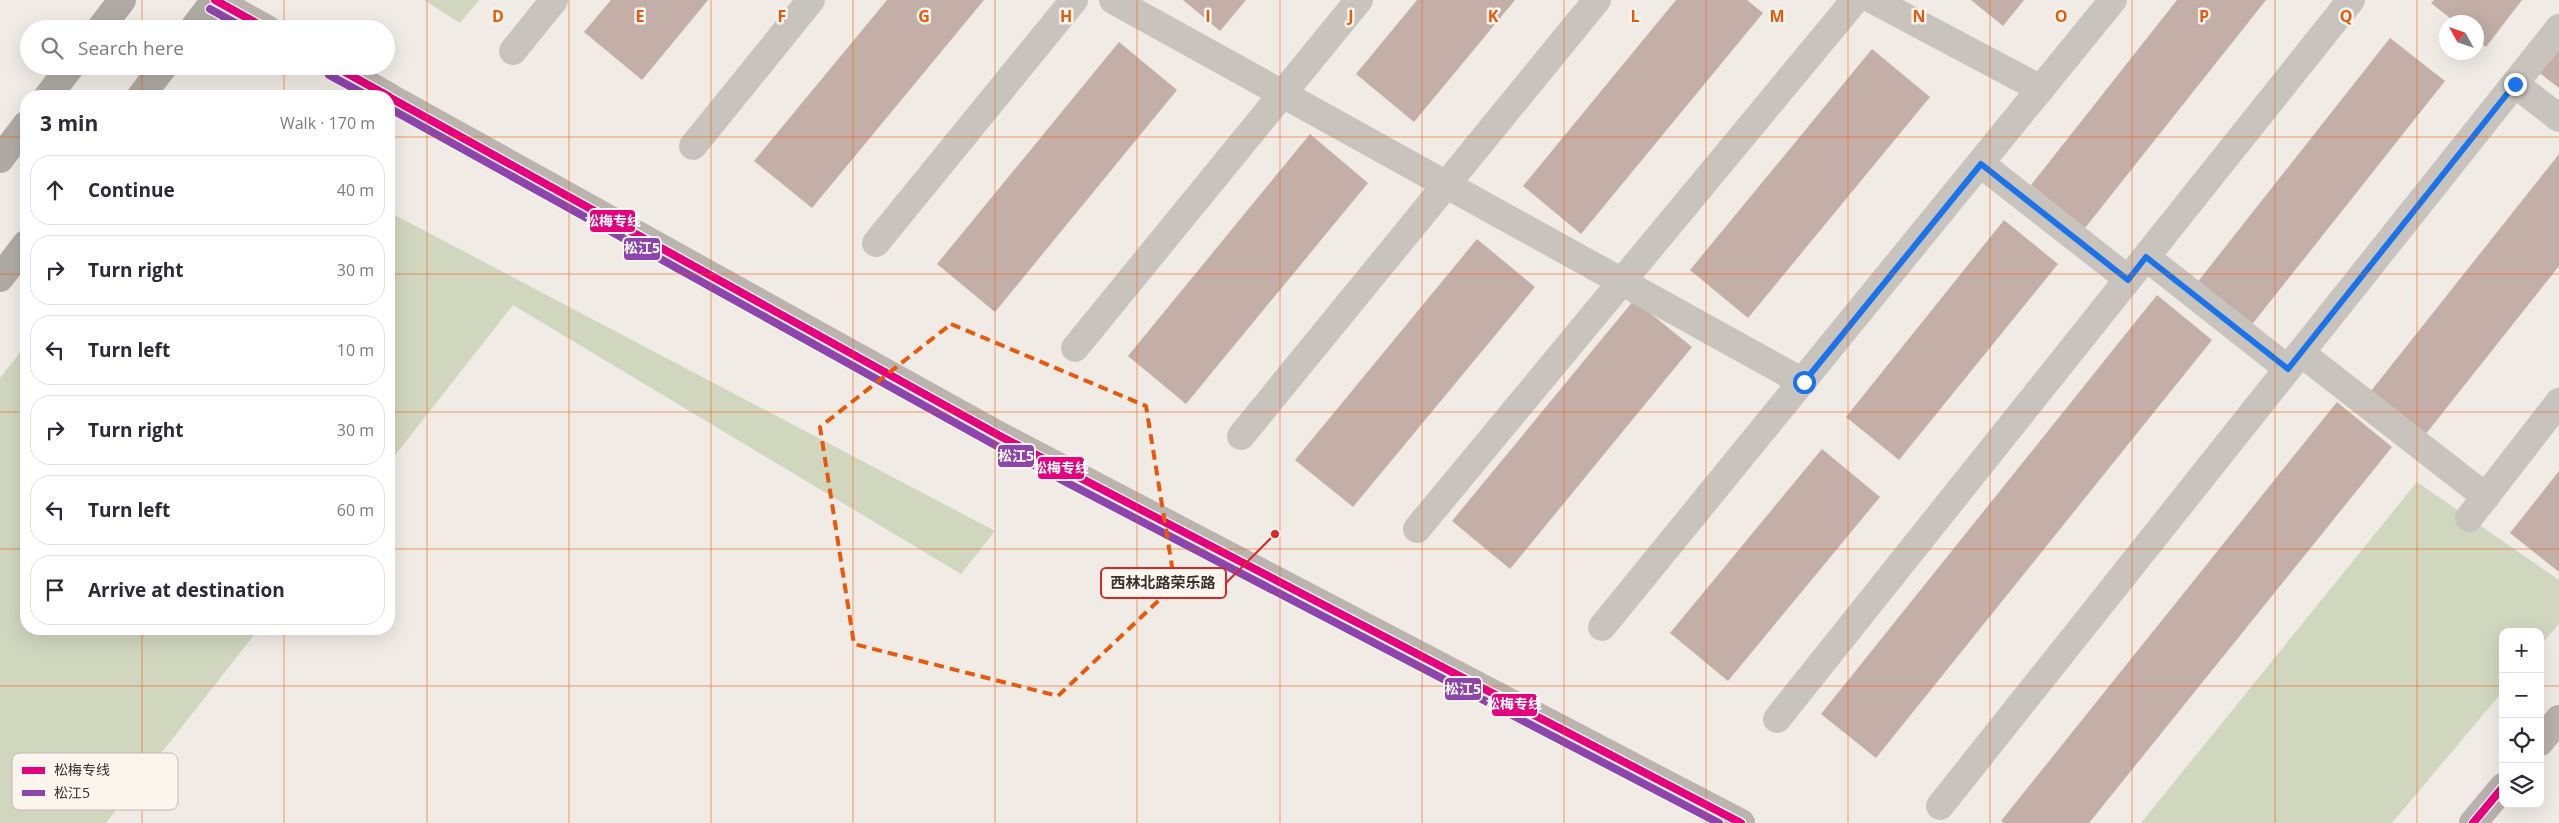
<!DOCTYPE html>
<html lang="en">
<head>
<meta charset="utf-8">
<style>
	body { margin:0; font-family:"Open Sans","Noto Sans SC",sans-serif; background:#f2f2f3; color:#2b2b33 }
	.controls { position:absolute; right:15px; bottom:15px; display:grid; overflow:hidden; border-radius:10px; box-shadow:0 5px 20px #0002 }
	.controls button { width:45px; height:45px; display:grid; place-items:center; padding:0; border:0; border-bottom:1px solid #e1e1e2; background:#fff; color:#2b2b33; font:25px sans-serif }
	.compass { position:absolute; left:2439px; top:15px; width:45px; height:45px; border-radius:50%; background:#fff; box-shadow:0 5px 20px #0002; rotate:310deg }
	.stop { position:absolute; width:15px; height:15px; margin:-11px; border:4px solid #1a73e8; border-radius:50%; background:#fff }
	.stop.end { background:#1a73e8; border-color:#fff; box-shadow:0 1px 5px #0008 }
	.list { margin:0; padding:0; list-style:none }
	h2 { display:flex; justify-content:space-between; align-items:center; height:65px; margin:0; padding:0 20px; font-size:21px }
	h2 small { font-size:16px; font-weight:400; color:#7c7c81 }
	.list li { display:grid; grid-template-columns:32px 1fr auto; gap:15px; align-items:center; box-sizing:border-box; height:70px; margin:0 10px 10px; padding:0 10px; border:1px solid #e1e1e2; border-radius:20px }
	.list b { display:block; font-size:19px; white-space:nowrap }
	.list em { font-size:16px; font-style:normal; color:#7c7c81 }
	.icon { flex:none; width:28px; height:28px; fill:none; stroke:currentColor; stroke-width:2; stroke-linecap:round; stroke-linejoin:round }
	.map { position:relative; flex:none; width:2559px; height:823px; overflow:hidden }
	.search { position:absolute; background:#fff; box-shadow:0 5px 20px #0002; left:20px; top:20px; width:375px; height:55px; display:flex; align-items:center; gap:12px; box-sizing:border-box; padding:0 18px; border-radius:28px; color:#7c7c81; font-size:19px }
	.panel { position:absolute; background:#fff; box-shadow:0 5px 20px #0002; left:20px; top:90px; width:375px; height:545px; border-radius:20px }
	.map>svg:first-child { display:block }
	.green { fill:#d1d6bf }
	.building { fill:#c3afa7 }
	.lines { fill:none; stroke-linecap:round; stroke-linejoin:round }
	.street { stroke:#c9c3be; stroke-width:28 }
	.secondary { stroke:#bab3ae; stroke-width:28 }
	.primary { stroke:#b8b1ad; stroke-width:28 }
	.highway { stroke:#afaaa4; stroke-width:28 }
	.highway-bridge { stroke:#afaaa4; stroke-width:28 }
	.bus-1-casing { stroke:#fbf5ee; stroke-width:11 }
	.bus-2-casing { stroke:#fbf5ee; stroke-width:11 }
	.bus-1 { stroke:#e5007d; stroke-width:8 }
	.bus-2 { stroke:#8e44ad; stroke-width:8 }
	.route { stroke:#1a73e8; stroke-width:6 }
	.marked { fill:none; stroke:#e8590c; stroke-width:4; stroke-dasharray:10 6; stroke-linejoin:round }
	.grid { fill:none; stroke:#e8590c; stroke-width:1; stroke-opacity:0.55 }
	.key { fill:#fbf5ee; stroke:#c1bab4; stroke-width:1 }
	.key-label { font-size:14px; fill:#3b302b }
	.grid-label { font-size:16px; text-anchor:middle; font-weight:bold; fill:#e8590c; stroke:#fbf5ee; stroke-width:5; stroke-linejoin:round; paint-order:stroke }
	.leader { fill:none; stroke:#d62828; stroke-width:2 }
	.callout-dot { fill:#d62828; stroke:#fbf5ee; stroke-width:2 }
	.callout { fill:#fbf5ee; stroke:#d62828; stroke-width:2 }
	.callout-label { font-size:15px; text-anchor:middle; font-weight:bold; fill:#3b302b }
	.line-badge { stroke:#fbf5ee; stroke-width:2 }
	.badge-label { font-size:14px; text-anchor:middle; font-weight:bold; fill:#fff }
</style>
</head>
<body>
<div class="map">
<svg width="2559" height="823" viewBox="0 0 2559 823">
	<rect width="100%" height="100%" fill="#f0ebe5"/>
	<g class="green">
		<polygon points="424,0 479,0 460,23"/>
		<polygon points="389,212 995,531 961,574 513,305 389,463"/>
		<polygon points="26,345 26,629 259,629 106,823 0,823 0,378"/>
		<polygon points="2417,482 2559,580 2559,624 2540,646 2540,632 2503,632 2503,691 2392,823 2141,823"/>
	</g>
	<g class="building">
		<polygon points="611,0 708,0 642,80 584,32"/>
		<polygon points="887,0 984,0 812,208 754,161"/>
		<polygon points="1183,0 1246,0 1220,31"/>
		<polygon points="1417,0 1515,0 1414,122 1356,74"/>
		<polygon points="1676,0 1747,0 1763,13 1581,234 1523,186"/>
		<polygon points="1971,0 2024,0 2003,26"/>
		<polygon points="2177,0 2266,0 2085,228 2031,185"/>
		<polygon points="2434,0 2522,0 2486,47 2476,39 2476,22 2455,22 2431,3"/>
		<polygon points="2390,38 2445,81 2250,327 2196,284"/>
		<polygon points="2559,40 2559,88 2536,70"/>
		<polygon points="1119,42 1177,90 995,312 937,264"/>
		<polygon points="1872,49 1930,97 1748,318 1690,270"/>
		<polygon points="1310,134 1368,183 1186,404 1128,356"/>
		<polygon points="2559,154 2559,266 2421,440 2367,396"/>
		<polygon points="2004,220 2058,264 1899,460 1846,417"/>
		<polygon points="1477,239 1535,287 1353,507 1295,460"/>
		<polygon points="2157,295 2212,340 1876,758 1821,714"/>
		<polygon points="1634,300 1692,347 1510,569 1452,521"/>
		<polygon points="2337,402 2392,447 2089,823 2004,823 2001,821"/>
		<polygon points="1822,449 1880,497 1728,681 1670,633"/>
		<polygon points="2559,471 2559,572 2510,533"/>
	</g>
	<g class="lines">
		<g class="street">
			<polyline points="1113,0 1803,382"/>
			<polyline points="1873,0 2041,89"/>
			<polyline points="513,51 554,0"/>
			<polyline points="2515,84 2559,118"/>
			<polyline points="693,146 811,0"/>
			<polyline points="1981,164 2128,279"/>
			<polyline points="876,243 1074,0"/>
			<polyline points="2146,257 2288,369"/>
			<polyline points="1075,348 1359,0"/>
			<polyline points="2301,353 2486,497"/>
			<polyline points="1241,436 1597,0"/>
			<polyline points="2469,518 2559,402"/>
			<polyline points="1417,529 1855,0"/>
			<polyline points="1602,627 2113,0"/>
			<polyline points="1777,719 2351,0"/>
			<polyline points="1940,806 2559,28"/>
		</g>
		<g class="secondary">
			<polyline points="215,0 267,29"/>
			<polyline points="334,66 388,96"/>
			<polyline points="389,97 1000,436 1741,823"/>
		</g>
		<g class="primary">
			<polyline points="2540,742 2559,719"/>
			<polyline points="2473,823 2503,787"/>
		</g>
		<g class="highway">
			<polyline points="100,29 122,0"/>
			<polyline points="48,96 71,66"/>
			<polyline points="141,96 164,66"/>
			<polyline points="0,159 26,125"/>
			<polyline points="0,278 26,244"/>
		</g>
		<polyline class="highway-bridge" points="193,29 215,0"/>
		<defs>
			<g id="bus-1">
				<polyline points="215,0 267,29"/>
				<polyline points="334,66 388,96"/>
				<polyline points="389,97 1000,436 1741,823"/>
				<polyline points="2473,823 2503,787"/>
			</g>
			<g id="bus-2">
				<polyline points="210,9 246,29"/>
				<polyline points="329,75 368,96"/>
				<polyline points="389,108 995,445 1719,823"/>
			</g>
		</defs>
		<use href="#bus-1" class="bus-1-casing"/>
		<use href="#bus-2" class="bus-2-casing"/>
		<use href="#bus-1" class="bus-1"/>
		<use href="#bus-2" class="bus-2"/>
	</g>
	<g class="lines">
		<polyline class="route" points="1804,382 1981,164 2128,280 2146,257 2288,369 2515,84"/>
	</g>
	<path class="marked" d="M951,324L1146,406L1175,585L1058,696L854,644L820,427Z"/>
	<path class="grid" d="M142,0V29M284,0V29M427,0V823M569,0V823M711,0V823M853,0V823M995,0V823M1137,0V823M1280,0V823M1422,0V823M1564,0V823M1706,0V823M1848,0V823M1990,0V823M2132,0V823M2275,0V823M2417,0V823M142,66V96M284,66V96M0,137H26M389,137H2559M0,274H26M389,274H2559M0,412H26M389,412H2559M0,549H26M389,549H2559M142,629V823M284,629V823M0,686H2503M2540,686H2559"/>
	<rect x="12" y="753" width="166" height="57" rx="8" class="key"/>
	<rect x="22" y="767" width="23" height="7" fill="#e5007d"/>
	<rect x="22" y="790" width="23" height="6" fill="#8e44ad"/>
	<g class="key-label">
		<text x="54" y="775">松梅专线</text>
		<text x="54" y="798">松江5</text>
	</g>
	<g class="grid-label">
		<text x="498" y="22">D</text>
		<text x="640" y="22">E</text>
		<text x="782" y="22">F</text>
		<text x="924" y="22">G</text>
		<text x="1066" y="22">H</text>
		<text x="1208" y="22">I</text>
		<text x="1351" y="22">J</text>
		<text x="1493" y="22">K</text>
		<text x="1635" y="22">L</text>
		<text x="1777" y="22">M</text>
		<text x="1919" y="22">N</text>
		<text x="2061" y="22">O</text>
		<text x="2204" y="22">P</text>
		<text x="2346" y="22">Q</text>
	</g>
	<path class="leader" d="M1275 534L1226 583"/>
	<circle class="callout-dot" cx="1275" cy="534" r="5"/>
	<rect class="callout" x="1101" y="568" width="125" height="30" rx="5"/>
	<g class="callout-label">
		<text x="1163" y="588">西林北路荣乐路</text>
	</g>
	<g class="line-badge">
		<rect x="589" y="209" width="47" height="24" rx="5" fill="#e5007d"/>
		<rect x="623" y="237" width="38" height="24" rx="5" fill="#8e44ad"/>
		<rect x="997" y="444" width="38" height="24" rx="5" fill="#8e44ad"/>
		<rect x="1037" y="456" width="48" height="24" rx="5" fill="#e5007d"/>
		<rect x="1444" y="677" width="38" height="24" rx="5" fill="#8e44ad"/>
		<rect x="1491" y="693" width="47" height="24" rx="5" fill="#e5007d"/>
	</g>
	<g class="badge-label">
		<text x="613" y="226">松梅专线</text>
		<text x="642" y="253">松江5</text>
		<text x="1016" y="461">松江5</text>
		<text x="1061" y="473">松梅专线</text>
		<text x="1463" y="694">松江5</text>
		<text x="1514" y="709">松梅专线</text>
	</g>
</svg>
<div class="controls">
<button>+</button>
<button>−</button>
<button><svg class="icon" aria-label="locate" viewBox="0 0 24 24"><circle cx="12" cy="12" r="6"/><path d="M12 2v4M12 18v4M2 12h4M18 12h4"/></svg></button>
<button><svg class="icon" aria-label="layers" viewBox="0 0 24 24"><path d="M12 4l9 5-9 5-9-5zM3 14l9 5 9-5"/></svg></button>
</div>
<svg class="compass" viewBox="-18 -18 36 36"><path d="M0-13l5 13h-10z" fill="#e53935"/><path d="M0 13l5-13h-10z" fill="#7c7c81"/></svg>
<div class="stop" style="left:1804px;top:382px"></div>
<div class="stop end" style="left:2515px;top:84px"></div>
<div class="search"><svg class="icon" aria-label="search" viewBox="0 0 24 24"><circle cx="10" cy="10" r="6"/><path d="M15 15l6 6"/></svg>Search here</div>
<section class="panel">
<h2>3 min<small>Walk · 170 m</small></h2>
<ul class="list">
<li><svg class="icon" aria-label="ahead" viewBox="0 0 24 24"><path d="M12 20V5M6 11l6-6 6 6"/></svg><div><b>Continue</b></div><em>40 m</em></li>
<li><svg class="icon" aria-label="right" viewBox="0 0 24 24"><path d="M7 20v-9h11M14 6l5 5-5 5"/></svg><div><b>Turn right</b></div><em>30 m</em></li>
<li><svg class="icon" aria-label="left" viewBox="0 0 24 24"><path d="M17 20v-9H6M10 6l-5 5 5 5"/></svg><div><b>Turn left</b></div><em>10 m</em></li>
<li><svg class="icon" aria-label="right" viewBox="0 0 24 24"><path d="M7 20v-9h11M14 6l5 5-5 5"/></svg><div><b>Turn right</b></div><em>30 m</em></li>
<li><svg class="icon" aria-label="left" viewBox="0 0 24 24"><path d="M17 20v-9H6M10 6l-5 5 5 5"/></svg><div><b>Turn left</b></div><em>60 m</em></li>
<li><svg class="icon" aria-label="arrive" viewBox="0 0 24 24"><path d="M6 21V4h12l-3 4 3 4H6"/></svg><div><b>Arrive at destination</b></div></li>
</ul>
</section>
</div>
</body>
</html>
